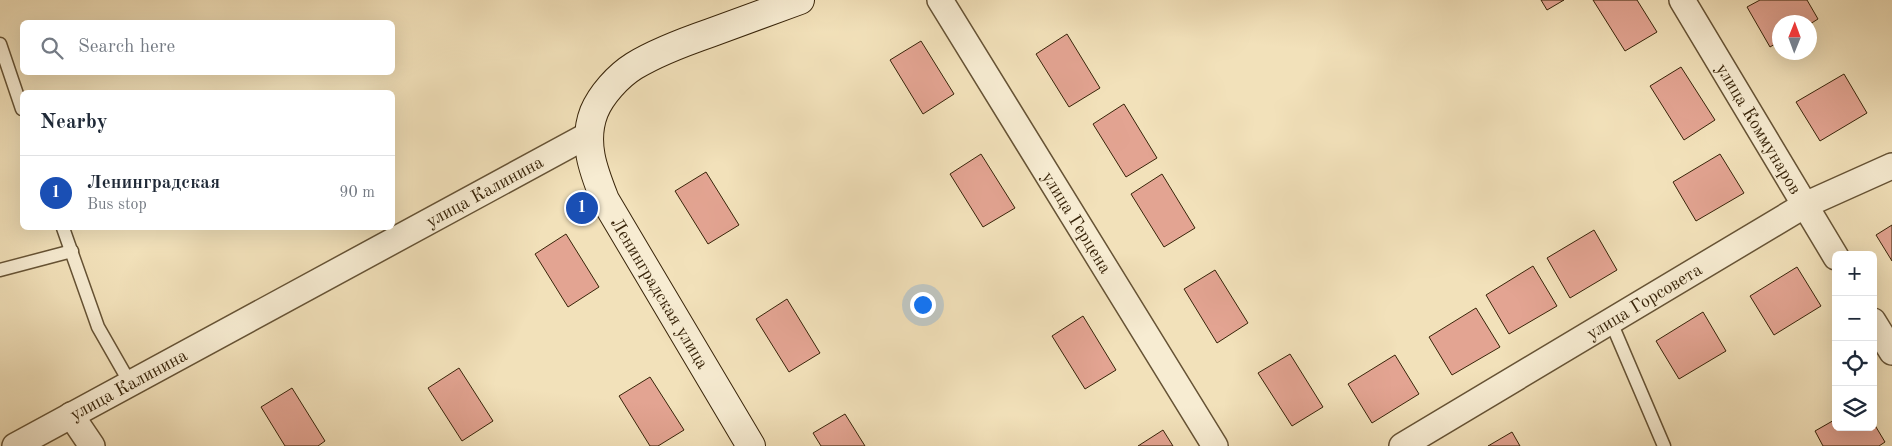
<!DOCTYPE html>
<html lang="en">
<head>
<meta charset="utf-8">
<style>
	body { margin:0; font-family:"Old Standard TT",serif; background:#f6f6f7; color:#1f2937 }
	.controls { position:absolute; right:15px; bottom:15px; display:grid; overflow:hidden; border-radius:8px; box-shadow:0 5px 20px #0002 }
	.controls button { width:45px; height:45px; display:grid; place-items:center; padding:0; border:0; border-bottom:1px solid #e0e1e3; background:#fff; color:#1f2937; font:25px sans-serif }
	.compass { position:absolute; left:1772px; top:15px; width:45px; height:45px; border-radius:50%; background:#fff; box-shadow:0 5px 20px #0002; rotate:1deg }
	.you { position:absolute; left:922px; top:304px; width:18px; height:18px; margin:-12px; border:4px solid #fff; border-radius:50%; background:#1a73e8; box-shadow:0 0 0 8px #1a73e833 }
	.badge { display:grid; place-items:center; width:32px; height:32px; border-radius:50%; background:#8f2418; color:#fff; font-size:16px; font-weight:700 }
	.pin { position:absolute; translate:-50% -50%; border:2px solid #fff; box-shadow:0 1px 5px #0006 }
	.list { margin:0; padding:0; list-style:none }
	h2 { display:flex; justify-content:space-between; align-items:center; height:65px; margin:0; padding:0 20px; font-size:21px }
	h2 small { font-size:16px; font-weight:400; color:#747a83 }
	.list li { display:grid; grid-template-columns:32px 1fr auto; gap:15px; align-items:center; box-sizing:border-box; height:75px; padding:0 20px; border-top:1px solid #e0e1e3 }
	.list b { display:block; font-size:19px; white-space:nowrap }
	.list p { margin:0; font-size:16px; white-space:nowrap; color:#747a83 }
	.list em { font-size:16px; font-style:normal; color:#747a83 }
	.icon { flex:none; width:28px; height:28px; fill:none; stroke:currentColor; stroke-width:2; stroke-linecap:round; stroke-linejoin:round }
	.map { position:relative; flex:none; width:1892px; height:446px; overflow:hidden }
	.search { position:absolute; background:#fff; box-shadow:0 5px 20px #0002; left:20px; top:20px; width:375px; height:55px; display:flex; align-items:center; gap:12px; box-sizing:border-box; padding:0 18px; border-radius:8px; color:#747a83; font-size:19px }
	.panel { position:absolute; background:#fff; box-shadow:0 5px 20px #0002; left:20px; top:90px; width:375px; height:140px; border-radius:8px }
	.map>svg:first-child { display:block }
	.building { fill:#e3a492; stroke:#382409 }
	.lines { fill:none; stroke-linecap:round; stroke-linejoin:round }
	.lane-casing { stroke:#665335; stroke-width:15 }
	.street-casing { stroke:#665335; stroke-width:28 }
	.secondary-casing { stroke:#382409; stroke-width:30 }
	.lane { stroke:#f7ecd2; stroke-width:12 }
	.street { stroke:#f7ecd2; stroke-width:25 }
	.secondary { stroke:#f7ecd2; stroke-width:28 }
	.labels { text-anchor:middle; stroke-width:4; stroke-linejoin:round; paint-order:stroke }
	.street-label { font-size:18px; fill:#382409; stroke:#f7ecd2 }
</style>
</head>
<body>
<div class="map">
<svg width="1892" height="446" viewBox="0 0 1892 446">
	<rect width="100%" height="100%" fill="#f2e1ba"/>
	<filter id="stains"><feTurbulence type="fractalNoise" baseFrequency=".004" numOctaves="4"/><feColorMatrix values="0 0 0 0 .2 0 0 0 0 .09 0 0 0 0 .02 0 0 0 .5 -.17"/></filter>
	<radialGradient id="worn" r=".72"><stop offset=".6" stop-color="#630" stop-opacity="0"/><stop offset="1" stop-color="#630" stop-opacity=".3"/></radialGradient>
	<g class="building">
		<polygon points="1541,0 1564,0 1547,10"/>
		<polygon points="1593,0 1637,0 1657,32 1625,51"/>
		<polygon points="1760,0 1807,0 1818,19 1810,24 1780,22 1780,41 1770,47 1747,7"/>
		<polygon points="1067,34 1100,88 1069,107 1036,54"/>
		<polygon points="921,41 954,94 923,114 890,60"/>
		<polygon points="1681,67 1715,120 1684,140 1650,86"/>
		<polygon points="1844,74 1867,113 1820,141 1796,102"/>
		<polygon points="1124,104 1157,158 1126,177 1093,124"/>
		<polygon points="981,154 1015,208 983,227 950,174"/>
		<polygon points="1720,154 1744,193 1696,221 1673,182"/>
		<polygon points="706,172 739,225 708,244 675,191"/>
		<polygon points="1162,174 1195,228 1164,247 1131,194"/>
		<polygon points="1892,225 1892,261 1876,235"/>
		<polygon points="1594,230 1617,270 1570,298 1547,258"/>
		<polygon points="566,234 599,287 568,307 535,254"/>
		<polygon points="1533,266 1557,306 1509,334 1486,295"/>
		<polygon points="1797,267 1821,306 1774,335 1750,296"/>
		<polygon points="1215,270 1248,323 1217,343 1184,289"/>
		<polygon points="787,299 820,353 789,372 756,319"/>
		<polygon points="1476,308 1500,347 1452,375 1429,337"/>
		<polygon points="1703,312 1726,351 1679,379 1656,341"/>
		<polygon points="1083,316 1116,370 1085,389 1052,336"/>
		<polygon points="1290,354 1323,407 1292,426 1258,373"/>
		<polygon points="1395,355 1419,394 1372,423 1348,384"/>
		<polygon points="459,368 493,421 462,441 428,388"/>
		<polygon points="650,377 684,430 658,446 650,446 619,396"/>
		<polygon points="292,388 325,441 318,446 285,446 261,407"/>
		<polygon points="845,414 865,446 821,446 813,433"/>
		<polygon points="1836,419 1836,427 1873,427 1873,422 1885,442 1879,446 1823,446 1815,431"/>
		<polygon points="1163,430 1173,446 1138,446"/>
		<polygon points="1512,432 1520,446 1488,446"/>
	</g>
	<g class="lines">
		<defs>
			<g id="lane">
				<polyline points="0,44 22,109"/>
				<polyline points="63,228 98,327 130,383"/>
				<polyline points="0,270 72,251"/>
				<polyline points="1611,322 1664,446"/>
			</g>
			<g id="street">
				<path id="s1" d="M940,0L1215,446"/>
				<path id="s2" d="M1682,0L1836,257"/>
				<polyline points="1873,321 1892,352"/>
				<polyline points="71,415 92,446"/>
				<path id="s3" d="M15,446L590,134"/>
				<path id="s4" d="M1402,446L1805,205L1892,166"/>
			</g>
			<path id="secondary" d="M751,446L605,200C594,172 582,143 594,112C601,95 618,76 634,66C657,52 684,42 710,33C740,22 770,11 800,0"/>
		</defs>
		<use href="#lane" class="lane-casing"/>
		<use href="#street" class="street-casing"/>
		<use href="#secondary" class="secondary-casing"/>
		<use href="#lane" class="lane"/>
		<use href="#street" class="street"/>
		<use href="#secondary" class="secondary"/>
	</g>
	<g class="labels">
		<g class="street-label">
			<text dy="6" stroke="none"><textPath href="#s2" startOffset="150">улица Коммунаров</textPath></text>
			<text dy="6" stroke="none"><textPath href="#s3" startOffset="534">улица Калинина</textPath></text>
			<text dy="6" stroke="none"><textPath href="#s1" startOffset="261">улица Герцена</textPath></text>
			<text transform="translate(660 293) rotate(59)" y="6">Ленинградская улица</text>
			<text dy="6" stroke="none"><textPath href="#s4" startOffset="282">улица Горсовета</textPath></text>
			<text dy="6" stroke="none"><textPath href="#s3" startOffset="129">улица Калинина</textPath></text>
		</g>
	</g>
	<rect width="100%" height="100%" filter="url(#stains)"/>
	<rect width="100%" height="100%" fill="url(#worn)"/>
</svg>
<div class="controls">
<button>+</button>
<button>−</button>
<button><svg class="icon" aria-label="locate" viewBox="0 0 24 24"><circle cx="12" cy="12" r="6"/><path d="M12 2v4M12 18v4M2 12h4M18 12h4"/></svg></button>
<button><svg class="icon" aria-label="layers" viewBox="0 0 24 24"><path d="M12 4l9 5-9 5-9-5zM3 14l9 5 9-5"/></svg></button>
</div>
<svg class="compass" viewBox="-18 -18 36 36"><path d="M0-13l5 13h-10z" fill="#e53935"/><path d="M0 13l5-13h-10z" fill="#747a83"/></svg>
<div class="you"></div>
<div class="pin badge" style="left:582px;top:208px;background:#1a4fb4">1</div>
<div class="search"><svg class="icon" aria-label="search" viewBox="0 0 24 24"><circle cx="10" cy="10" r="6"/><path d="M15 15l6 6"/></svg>Search here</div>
<section class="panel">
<h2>Nearby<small></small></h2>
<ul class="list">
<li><span class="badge" style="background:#1a4fb4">1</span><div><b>Ленинградская</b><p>Bus stop</p></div><em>90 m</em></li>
</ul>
</section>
</div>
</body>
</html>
